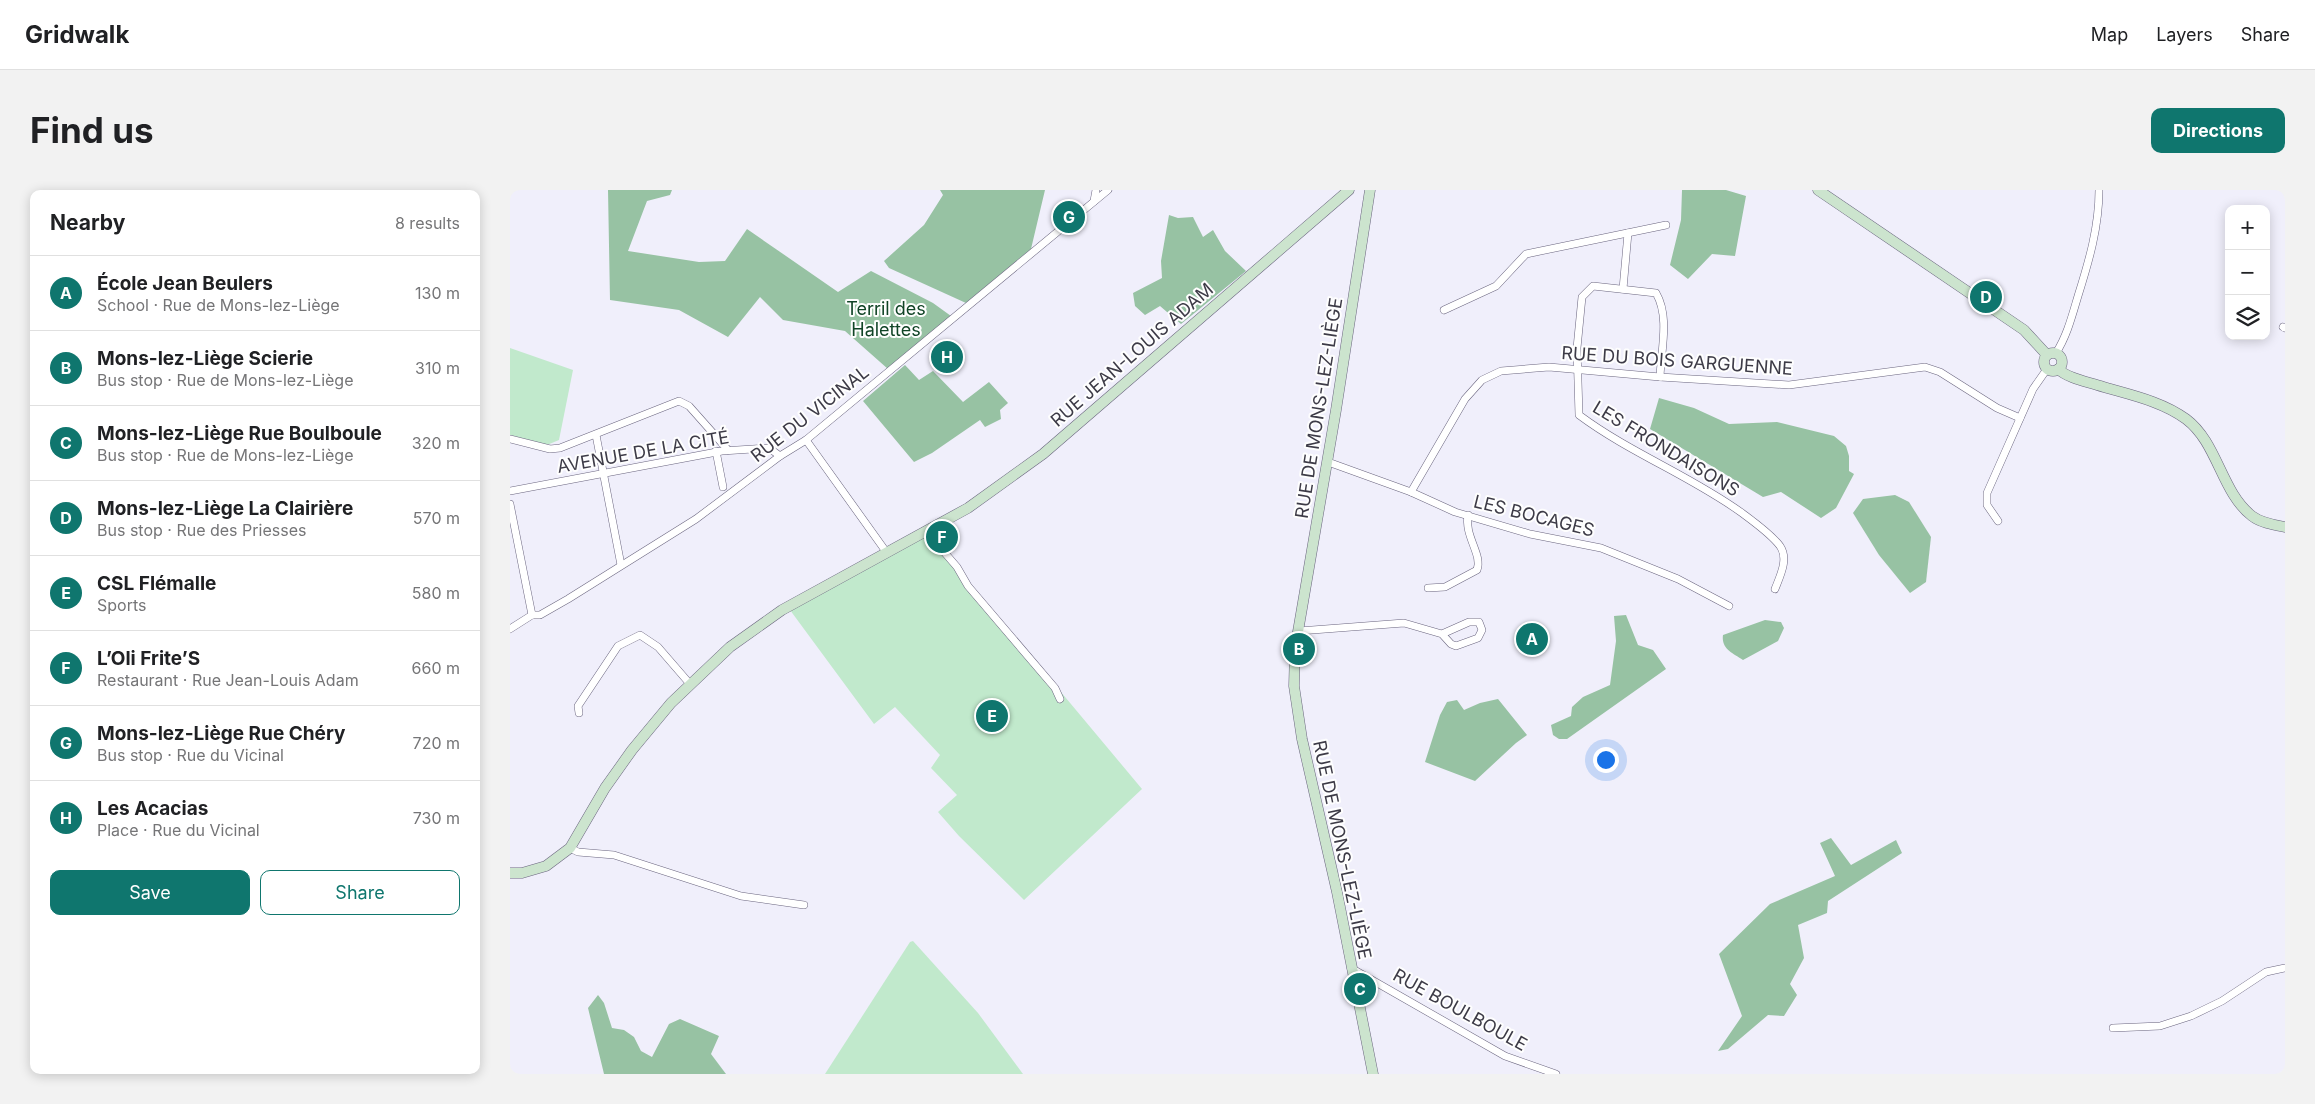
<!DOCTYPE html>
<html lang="en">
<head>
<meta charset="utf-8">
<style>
	body { margin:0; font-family:Inter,sans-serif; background:#f2f2f2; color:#202124 }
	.controls { position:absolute; right:15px; top:15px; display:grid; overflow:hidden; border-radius:10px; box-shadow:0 2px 12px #0003 }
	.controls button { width:45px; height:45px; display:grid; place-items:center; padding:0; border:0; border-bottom:1px solid #e0e0e0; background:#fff; color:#202124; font:25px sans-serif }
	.you { position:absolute; left:1095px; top:569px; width:18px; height:18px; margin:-12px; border:4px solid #fff; border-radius:50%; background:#1a73e8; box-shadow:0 0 0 8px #1a73e833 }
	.badge { display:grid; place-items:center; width:32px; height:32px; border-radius:50%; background:#0f766e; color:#fff; font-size:16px; font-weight:700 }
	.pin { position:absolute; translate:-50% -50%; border:2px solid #fff; box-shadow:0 1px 5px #0006 }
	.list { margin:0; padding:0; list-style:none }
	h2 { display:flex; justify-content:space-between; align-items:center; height:65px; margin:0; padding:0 20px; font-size:21px }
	h2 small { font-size:16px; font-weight:400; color:#757577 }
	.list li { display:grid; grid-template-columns:32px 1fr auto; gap:15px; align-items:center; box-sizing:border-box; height:75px; padding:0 20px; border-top:1px solid #e0e0e0 }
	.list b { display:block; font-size:19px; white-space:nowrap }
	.list p { margin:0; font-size:16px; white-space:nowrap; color:#757577 }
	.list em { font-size:16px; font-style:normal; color:#757577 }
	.actions { display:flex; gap:10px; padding:15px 20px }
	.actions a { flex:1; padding:11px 0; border:1px solid #0f766e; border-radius:10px; text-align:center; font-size:18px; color:#0f766e }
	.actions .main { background:#0f766e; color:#fff }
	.icon { flex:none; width:28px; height:28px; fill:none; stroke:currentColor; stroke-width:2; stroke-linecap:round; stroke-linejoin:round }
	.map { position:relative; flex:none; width:1775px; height:884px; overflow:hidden; border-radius:10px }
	header { display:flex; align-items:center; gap:30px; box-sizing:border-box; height:70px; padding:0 25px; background:#fff; border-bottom:1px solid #e0e0e0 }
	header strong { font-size:24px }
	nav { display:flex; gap:28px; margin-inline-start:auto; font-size:18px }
	.intro { display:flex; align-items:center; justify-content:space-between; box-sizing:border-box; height:120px; padding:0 30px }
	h1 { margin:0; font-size:35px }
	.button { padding:12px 22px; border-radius:10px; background:#0f766e; color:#fff; font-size:18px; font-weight:700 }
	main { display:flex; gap:30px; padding:0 30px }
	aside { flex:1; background:#fff; border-radius:10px; box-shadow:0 2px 12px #0003 }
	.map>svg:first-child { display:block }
	.green { fill:#c1e9cc }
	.forest { fill:#97c2a3 }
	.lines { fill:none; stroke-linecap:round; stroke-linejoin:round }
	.street-casing { stroke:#6a657f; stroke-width:8 }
	.secondary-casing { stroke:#6a657f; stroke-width:11 }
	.street { stroke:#fff; stroke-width:7 }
	.secondary { stroke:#cce4ce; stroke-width:10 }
	.labels { text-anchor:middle; stroke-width:4; stroke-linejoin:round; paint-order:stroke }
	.park-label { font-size:18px; fill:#104426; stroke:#fefefe }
	.street-label { font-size:18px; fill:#3d3b47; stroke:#fefefe }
</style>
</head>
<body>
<header>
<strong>Gridwalk</strong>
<nav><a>Map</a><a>Layers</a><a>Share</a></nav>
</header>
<div class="intro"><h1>Find us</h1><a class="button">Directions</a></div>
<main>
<aside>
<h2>Nearby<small>8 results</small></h2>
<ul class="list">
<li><span class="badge">A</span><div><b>École Jean Beulers</b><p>School · Rue de Mons-lez-Liège</p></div><em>130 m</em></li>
<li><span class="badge">B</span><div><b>Mons-lez-Liège Scierie</b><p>Bus stop · Rue de Mons-lez-Liège</p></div><em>310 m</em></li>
<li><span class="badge">C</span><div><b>Mons-lez-Liège Rue Boulboule</b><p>Bus stop · Rue de Mons-lez-Liège</p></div><em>320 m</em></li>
<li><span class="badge">D</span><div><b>Mons-lez-Liège La Clairière</b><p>Bus stop · Rue des Priesses</p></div><em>570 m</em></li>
<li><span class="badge">E</span><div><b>CSL Flémalle</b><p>Sports</p></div><em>580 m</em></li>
<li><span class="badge">F</span><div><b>L’Oli Frite’S</b><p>Restaurant · Rue Jean-Louis Adam</p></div><em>660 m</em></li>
<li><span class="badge">G</span><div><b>Mons-lez-Liège Rue Chéry</b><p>Bus stop · Rue du Vicinal</p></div><em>720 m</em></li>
<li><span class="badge">H</span><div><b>Les Acacias</b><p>Place · Rue du Vicinal</p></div><em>730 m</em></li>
</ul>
<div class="actions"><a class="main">Save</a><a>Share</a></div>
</aside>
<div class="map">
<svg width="1775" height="884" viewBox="0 0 1775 884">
	<rect width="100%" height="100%" fill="#f0effb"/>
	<g class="green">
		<polygon points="0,158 63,180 49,250 37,255 0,245"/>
		<polygon points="422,343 459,392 632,599 514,710 449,646 428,622 447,605 421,578 430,565 385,517 364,534 280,420"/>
		<polygon points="403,751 468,823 513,884 315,884 400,752"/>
	</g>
	<g class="forest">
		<polygon points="98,0 162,0 160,5 137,11 118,61 189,72 215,71 237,39 328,102 361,81 423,113 441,126 378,179 335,141 273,130 250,107 218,147 169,120 100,110"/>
		<polygon points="430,0 535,0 521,59 456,113 379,78 374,71 414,35 433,5"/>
		<polygon points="1172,0 1216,0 1236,6 1225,66 1202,64 1178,89 1160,75 1171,30"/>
		<polygon points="659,25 668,28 683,27 693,47 703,40 715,61 736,81 671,134 650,116 635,125 625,116 623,103 652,88 651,71"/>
		<polygon points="395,175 409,190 423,181 453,212 479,192 498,213 490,220 491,229 475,237 470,230 422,263 404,272 353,211"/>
		<polygon points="1149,208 1184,218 1219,234 1267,232 1324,246 1336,256 1339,266 1339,281 1344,284 1326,318 1311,328 1271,302 1253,307 1140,239"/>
		<polygon points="1385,305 1399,312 1421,347 1416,392 1400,403 1369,365 1343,323 1353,309"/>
		<polygon points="1116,425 1128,455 1143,460 1156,479 1057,549 1049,549 1043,545 1041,535 1061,526 1062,517 1073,507 1100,495 1106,451 1104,426"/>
		<path d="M1255,430L1271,432L1274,438L1268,451L1233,470C1223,463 1211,459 1213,445Z"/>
		<polygon points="988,509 1017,545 1006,553 965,591 915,572 930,525 937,512 947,510 954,520 970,513"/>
		<polygon points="1321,648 1341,675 1386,650 1392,663 1318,711 1317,723 1288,735 1294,768 1280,794 1287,805 1274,826 1258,825 1218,859 1208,861 1232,826 1209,764 1260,714 1325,686 1310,653"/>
		<polygon points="88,805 94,813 102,838 114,840 124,847 131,861 142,867 159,834 170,829 209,846 201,864 216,884 94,884 78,818"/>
	</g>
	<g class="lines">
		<defs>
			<g id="street">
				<polyline points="584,11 586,0"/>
				<polyline points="1113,99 1118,43"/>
				<polyline points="934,120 986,96 1016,64 1156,35"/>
				<polyline points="1773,137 1775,138"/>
				<path d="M1546,163C1557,146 1562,126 1568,106C1579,71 1589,37 1589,0"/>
				<path d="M1150,187C1151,160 1160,127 1146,103L1083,96L1072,107L1067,158L1069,225C1120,263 1181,286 1232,323C1244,332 1261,344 1270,356C1279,369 1270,386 1265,399"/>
				<polyline points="86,245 111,375"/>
				<polyline points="0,249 40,259 50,258 169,211 179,216 218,260"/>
				<polyline points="296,250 377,363"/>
				<polyline points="206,261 213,297"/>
				<polyline points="818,272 901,302 945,322 1020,344 1091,358 1168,389 1219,416"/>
				<polyline points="0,301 212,261 259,258 270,266"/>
				<polyline points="901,302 955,209 972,190 991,181 1039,177 1150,187 1279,195 1415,177 1430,182 1487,218 1510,228"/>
				<polyline points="0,314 22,425"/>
				<polyline points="1488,331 1477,315 1477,303 1523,199 1537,179"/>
				<polyline points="416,341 447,377 458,396 545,498 550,509"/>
				<path d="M918,398L935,397L967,380C973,365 954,346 958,325"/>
				<polyline points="0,439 22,425 30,425 58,409 186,329 270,266 296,250 598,0"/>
				<polyline points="789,441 894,433 932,444 941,454 946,456 968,448 972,440 969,432 959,432 932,444"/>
				<polyline points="69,523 68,516 108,456 130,445 148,457 180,494"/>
				<polyline points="60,658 68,662 104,665 231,706 294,715"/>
				<polyline points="841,778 995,866 1046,884"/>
				<polyline points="1603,838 1650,836 1681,826 1712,811 1756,782 1775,778"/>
			</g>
			<g id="secondary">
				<polyline points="860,0 826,220 785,459 784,496 792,549 827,702 863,884"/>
				<polyline points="1308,0 1514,140 1537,165"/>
				<circle cx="1543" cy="172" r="9"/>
				<path d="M1548,179C1558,188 1574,191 1587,195C1616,204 1650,210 1676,229C1708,253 1711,302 1742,326C1751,333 1764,335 1775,337"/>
				<polyline points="0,683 12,683 36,676 60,658 95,598 122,560 161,513 220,457 272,420 458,318 533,264 839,0"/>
			</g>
		</defs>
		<use href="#street" class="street-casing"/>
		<use href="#secondary" class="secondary-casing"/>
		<use href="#street" class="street"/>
		<use href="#secondary" class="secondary"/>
	</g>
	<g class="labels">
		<g class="park-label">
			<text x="376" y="125">Terril des<tspan x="376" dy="21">Halettes</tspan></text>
		</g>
		<g class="street-label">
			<text transform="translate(622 165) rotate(-41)" y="6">RUE JEAN-LOUIS ADAM</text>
			<text transform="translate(1167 171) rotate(4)" y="6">RUE DU BOIS GARGUENNE</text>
			<text transform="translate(809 218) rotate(-81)" y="6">RUE DE MONS-LEZ-LIÈGE</text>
			<text transform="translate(300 224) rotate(-38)" y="6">RUE DU VICINAL</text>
			<text transform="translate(1156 259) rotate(31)" y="6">LES FRONDAISONS</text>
			<text transform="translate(133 262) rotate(-10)" y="6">AVENUE DE LA CITÉ</text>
			<text transform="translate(1024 326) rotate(14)" y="6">LES BOCAGES</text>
			<text transform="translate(832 660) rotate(78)" y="6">RUE DE MONS-LEZ-LIÈGE</text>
			<text transform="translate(950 820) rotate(29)" y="6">RUE BOULBOULE</text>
		</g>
	</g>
</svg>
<div class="controls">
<button>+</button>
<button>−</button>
<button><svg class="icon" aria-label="layers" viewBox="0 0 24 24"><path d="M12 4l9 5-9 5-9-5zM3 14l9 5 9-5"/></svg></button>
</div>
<div class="you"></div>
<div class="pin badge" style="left:1022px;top:449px">A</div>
<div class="pin badge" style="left:789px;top:459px">B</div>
<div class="pin badge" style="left:850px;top:799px">C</div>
<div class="pin badge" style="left:1476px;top:107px">D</div>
<div class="pin badge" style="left:482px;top:526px">E</div>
<div class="pin badge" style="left:432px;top:347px">F</div>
<div class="pin badge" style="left:559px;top:27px">G</div>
<div class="pin badge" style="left:437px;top:167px">H</div>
</div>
</main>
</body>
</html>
